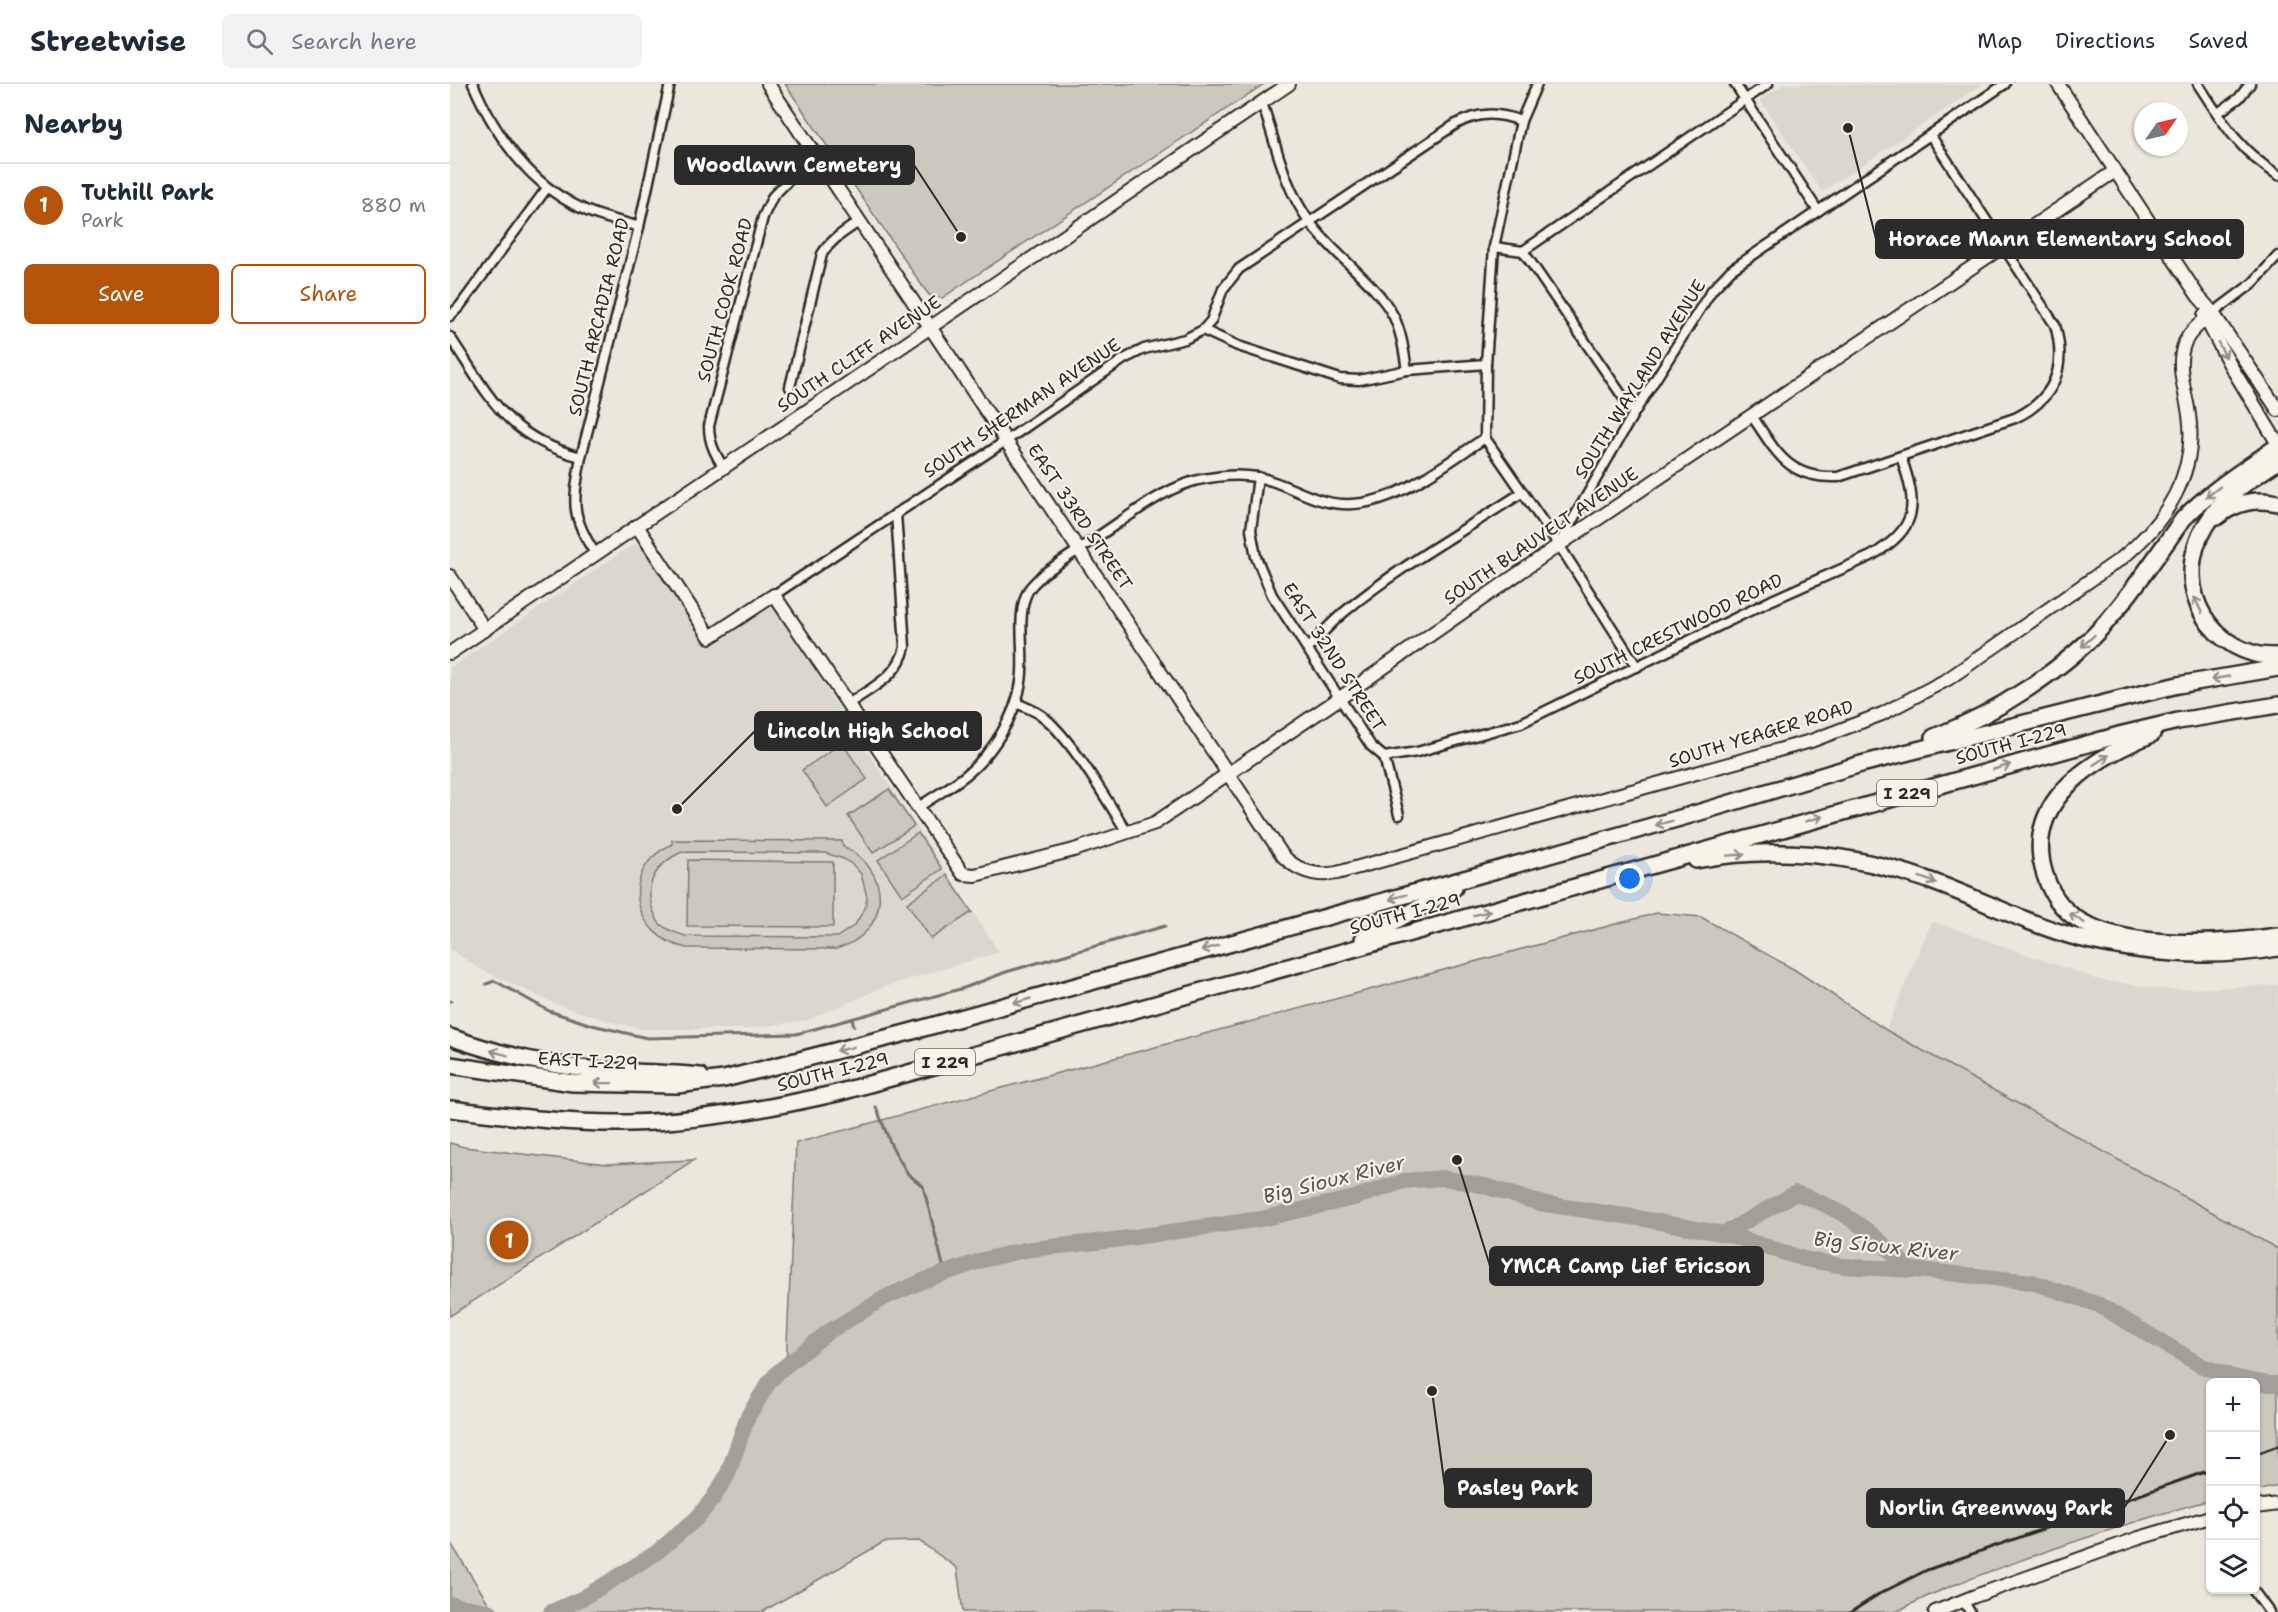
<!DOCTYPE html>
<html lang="en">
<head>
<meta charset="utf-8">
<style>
	body { margin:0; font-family:"Shantell Sans",sans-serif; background:#f2f2f3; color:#1f2937 }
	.controls { position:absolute; right:18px; bottom:18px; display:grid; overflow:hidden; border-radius:9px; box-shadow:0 2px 4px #0004 }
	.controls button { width:54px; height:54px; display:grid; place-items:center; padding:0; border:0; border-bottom:2px solid #e0e1e3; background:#fff; color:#1f2937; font:30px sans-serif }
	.compass { position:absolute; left:1684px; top:18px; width:54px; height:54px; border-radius:50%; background:#fff; box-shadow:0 2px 4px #0004; rotate:56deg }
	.you { position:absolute; left:1180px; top:795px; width:21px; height:21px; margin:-15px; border:4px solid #fff; border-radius:50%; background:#1a73e8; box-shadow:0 0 0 9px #1a73e833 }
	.badge { display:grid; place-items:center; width:39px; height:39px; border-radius:50%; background:#b45309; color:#fff; font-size:20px; font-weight:700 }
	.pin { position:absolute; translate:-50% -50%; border:3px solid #fff; box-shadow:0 2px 6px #0006 }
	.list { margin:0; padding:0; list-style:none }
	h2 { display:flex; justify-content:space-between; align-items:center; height:78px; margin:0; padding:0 24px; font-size:26px }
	h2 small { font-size:20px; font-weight:400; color:#747a83 }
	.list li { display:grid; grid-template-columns:39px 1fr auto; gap:18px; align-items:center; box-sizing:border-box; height:84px; padding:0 24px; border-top:2px solid #e0e1e3 }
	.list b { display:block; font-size:22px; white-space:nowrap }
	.list p { margin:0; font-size:20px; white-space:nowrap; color:#747a83 }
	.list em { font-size:20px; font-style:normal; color:#747a83 }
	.actions { display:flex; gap:12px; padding:18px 24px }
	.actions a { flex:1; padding:14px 0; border:2px solid #b45309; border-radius:9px; text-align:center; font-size:21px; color:#b45309 }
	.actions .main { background:#b45309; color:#fff }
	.icon { flex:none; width:33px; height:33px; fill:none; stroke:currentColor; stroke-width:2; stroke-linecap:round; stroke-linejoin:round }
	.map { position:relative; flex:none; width:1828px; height:1528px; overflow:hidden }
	header { display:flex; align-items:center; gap:36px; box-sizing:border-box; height:84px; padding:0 30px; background:#fff; border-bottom:2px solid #e0e1e3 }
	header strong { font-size:28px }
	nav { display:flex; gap:33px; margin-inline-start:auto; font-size:21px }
	.search { width:420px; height:54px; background:#f2f2f3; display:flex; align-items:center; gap:15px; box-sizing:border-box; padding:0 21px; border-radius:9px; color:#747a83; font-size:22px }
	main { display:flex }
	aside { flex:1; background:#fff }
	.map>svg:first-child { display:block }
	.built { fill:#dbd7ce }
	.green { fill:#cbc8bf; stroke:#7b7a75; stroke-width:1.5; fill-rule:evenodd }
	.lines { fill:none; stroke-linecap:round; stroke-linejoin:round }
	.stream { stroke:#72716c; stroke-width:3 }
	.river { stroke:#a29f98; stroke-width:16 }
	.street-casing { stroke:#2b2b2b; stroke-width:13 }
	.secondary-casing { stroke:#2b2b2b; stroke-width:16 }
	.highway-casing { stroke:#2b2b2b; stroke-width:20 }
	.street { stroke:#f7f3e8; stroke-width:8 }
	.secondary { stroke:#f7f3e8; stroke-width:12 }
	.highway { stroke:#f7f3e8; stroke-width:15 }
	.rail { stroke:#2b2b2b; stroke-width:3 }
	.oneway { stroke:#918f8a }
	.labels { text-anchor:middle; stroke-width:4.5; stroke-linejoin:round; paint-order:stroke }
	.shield { fill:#f7f3e8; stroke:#686764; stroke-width:1.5 }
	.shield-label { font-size:16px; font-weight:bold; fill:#2b2b2b }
	.street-label { font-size:18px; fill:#2b2b2b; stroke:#f7f3e8 }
	.water-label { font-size:20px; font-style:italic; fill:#555451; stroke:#f7f3e8 }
	.leader { fill:none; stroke:#2b2b2b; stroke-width:2 }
	.callout-dot { fill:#2b2b2b; stroke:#f7f3e8; stroke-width:2 }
	.callout { fill:#2b2b2b; stroke:#2b2b2b; stroke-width:2 }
	.callout-label { font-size:20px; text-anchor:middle; font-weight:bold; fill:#fff }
</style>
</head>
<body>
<header>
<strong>Streetwise</strong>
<div class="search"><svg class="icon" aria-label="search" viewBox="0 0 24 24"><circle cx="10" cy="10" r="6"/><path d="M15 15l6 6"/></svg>Search here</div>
<nav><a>Map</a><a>Directions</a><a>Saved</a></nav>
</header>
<main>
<aside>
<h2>Nearby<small></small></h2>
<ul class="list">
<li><span class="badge">1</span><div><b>Tuthill Park</b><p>Park</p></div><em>880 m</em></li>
</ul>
<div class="actions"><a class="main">Save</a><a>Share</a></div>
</aside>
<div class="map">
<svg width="1828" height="1528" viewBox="0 0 1828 1528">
	<rect width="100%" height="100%" fill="#ebe7dd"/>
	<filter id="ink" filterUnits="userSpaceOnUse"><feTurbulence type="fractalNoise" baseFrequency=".0167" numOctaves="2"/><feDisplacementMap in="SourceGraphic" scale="12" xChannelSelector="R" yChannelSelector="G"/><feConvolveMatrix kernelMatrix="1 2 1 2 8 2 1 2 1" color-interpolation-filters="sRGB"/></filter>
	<g filter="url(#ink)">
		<g class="built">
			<polygon points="1334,0 1533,0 1372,108 1310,16"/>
			<polygon points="186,460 193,465 258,562 321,521 549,868 434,903 358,936 297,945 192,945 158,937 105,920 30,885 0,865 0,584 179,463"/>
			<polygon points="1482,837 1649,896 1719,906 1828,901 1828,1165 1436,946"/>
		</g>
		<g class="green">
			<polygon points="335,0 814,0 492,214 479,211 473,203"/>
			<polygon points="392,659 417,695 377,723 352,686"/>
			<polygon points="439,705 464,742 423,769 398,732"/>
			<polygon points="468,749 492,785 452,812 428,776"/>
			<path d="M222,756L392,757L393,762C444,787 441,849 386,865L237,864C181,853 168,785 222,760ZM232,768L375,769L394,775L404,782L411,790L417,813L415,824L405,841L387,853L235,852C226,849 217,846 210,840C206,835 204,829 202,823C194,797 209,778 232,768Z"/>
			<polygon points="238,776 383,778 383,843 237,842"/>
			<polygon points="497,791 522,828 481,855 457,819"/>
			<path d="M1207,829L1251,833L1345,886L1436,946L1828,1165V1402L1806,1407V1298H1760V1416C1701,1432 1643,1451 1586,1471C1538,1488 1490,1504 1446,1528H513L507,1484L469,1457L434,1458L312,1528H101C121,1524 141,1509 158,1499C203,1471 251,1442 276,1393C298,1351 295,1315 336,1282L346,1059Z"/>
			<polygon points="0,1059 14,1063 157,1080 244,1076 0,1232"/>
			<polygon points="0,1458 44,1528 0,1528"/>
		</g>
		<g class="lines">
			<g class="stream">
				<polyline points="36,900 45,897 99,927 142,941 197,954 346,950 514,904 556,888 715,842"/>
				<polyline points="0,917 1,917"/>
				<polyline points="402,935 404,942"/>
				<polyline points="426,1023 442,1063 458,1090 473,1102 495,1189"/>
			</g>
			<g class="river">
				<path d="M1273,1150L1346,1109C1395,1125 1425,1150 1460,1186"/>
				<polyline points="0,1520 41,1528"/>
				<polyline points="101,1528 133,1514 206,1469 247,1434 263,1414 277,1392 298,1332 318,1300 328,1288 378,1248 436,1213 475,1196 533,1176 574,1166 664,1156 811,1135 904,1114 954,1097 994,1094 1035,1102 1089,1119 1188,1134 1280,1151 1354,1175 1393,1182 1478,1187 1582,1198 1649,1221 1752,1282 1783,1293 1818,1300 1828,1300"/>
			</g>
			<defs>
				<g id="street">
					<path d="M23,0C46,53 81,102 135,126C152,134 171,137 189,143"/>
					<polyline points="1285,0 1368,127"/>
					<path d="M1748,0C1773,38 1788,66 1828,91"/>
					<path d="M812,19C826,59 833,101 859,137C882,170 926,198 944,233C952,250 954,268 957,286"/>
					<polyline points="1768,29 1789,14 1800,0"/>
					<polyline points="1044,163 1073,167 1184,329"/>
					<polyline points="1073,167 1318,0"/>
					<polyline points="1763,229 1803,199 1828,172"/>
					<polyline points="0,232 10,222 97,104"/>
					<polyline points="753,246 788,262 890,295 909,296 957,286 1036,280"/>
					<path d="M0,253C40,313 56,353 131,373"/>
					<path d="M340,303L372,170C381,155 396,147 410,137"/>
					<path d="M1302,332C1327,369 1338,395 1388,393L1565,334C1605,315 1617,283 1605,241L1481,52"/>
					<polyline points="1035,354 1036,280 1044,163 1071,37 1087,0"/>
					<polyline points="1035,354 1109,461 1187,583"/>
					<path d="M274,384C265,370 259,359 259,342L313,133L323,112L339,96L369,76"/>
					<polyline points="808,393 801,446 806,473 822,511 921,662 934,673 949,731"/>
					<polyline points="1110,458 1184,329 1262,206 1281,186 1555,0"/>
					<path d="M146,471C120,431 123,419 131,373L189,143L220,0"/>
					<path d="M324,511L557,356L674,275L694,265L735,255L753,246L761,237L773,205L789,185L1006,40C1029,28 1047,28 1071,37"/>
					<path d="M857,565C869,553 880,540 893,529C948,483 1013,447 1073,408"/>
					<path d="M566,619C575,623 587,627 595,634C625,660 655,714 677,748"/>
					<path d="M398,620C421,604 449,592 455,563L446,429"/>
					<path d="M934,673L967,668L1071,639L1322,516L1421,472C1469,444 1468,421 1451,373"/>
					<path d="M467,724C483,713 501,703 516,691C543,669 566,631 571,598C576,570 565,531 578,507C581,501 588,496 593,490C618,473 643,456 668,439C694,422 717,404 748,396C766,392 789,390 807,393C835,398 862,419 893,420C944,423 994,380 1035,354"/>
					<polyline points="1803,1506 1819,1528"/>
					<polyline points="1513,1516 1520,1528"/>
				</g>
				<g id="secondary">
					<path d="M318,0L833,772C848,787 866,793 887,789L1361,657L1432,630L1498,595L1672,474C1715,439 1748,389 1739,331C1736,307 1725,282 1735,258C1741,245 1753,238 1763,229"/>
					<polyline points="1608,0 1748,212 1763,229 1828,326"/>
					<polyline points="1754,231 1779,279 1828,360"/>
					<polyline points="187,442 260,553 324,511 513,790 525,791 624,766 705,739 890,614 1109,461 1665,87"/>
					<polyline points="0,492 35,546"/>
					<polyline points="0,569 839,0"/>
					<polyline points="1806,1423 1828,1420"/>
					<polyline points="1485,1528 1525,1512 1689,1454 1760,1433"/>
				</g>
				<g id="highway">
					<path d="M1828,377C1803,394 1779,408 1761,433C1724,483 1742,552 1805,570C1812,572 1821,572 1828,572"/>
					<path d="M1767,433C1786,418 1805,414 1828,419"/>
					<path d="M1702,650C1644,674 1571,717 1595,791C1602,813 1616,831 1638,841C1687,865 1775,860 1828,852"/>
					<path d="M1484,653C1543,631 1618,584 1659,535C1686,504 1709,468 1733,435C1761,406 1795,385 1828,362"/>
					<path d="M1246,776C1321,761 1404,770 1475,795C1527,813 1576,840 1629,854C1694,870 1762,875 1828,864"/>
					<polyline points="913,855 1004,804"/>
					<path d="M0,953C48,970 98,982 149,986C182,989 216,988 250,992"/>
					<polyline points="0,981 123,999 227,1001 274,995 452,950 1025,792 1237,732 1411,680 1687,611 1728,601 1828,584"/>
					<path d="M0,1025C59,1032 119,1040 178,1039C249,1037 318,1025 387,1009L1673,650L1728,637L1828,621"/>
				</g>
			</defs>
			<use href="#street" class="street-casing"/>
			<use href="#secondary" class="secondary-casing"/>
			<use href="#highway" class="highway-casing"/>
			<use href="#street" class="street"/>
			<use href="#secondary" class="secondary"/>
			<use href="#highway" class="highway"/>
			<g class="rail">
				<polyline points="1806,1370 1828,1362"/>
				<polyline points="1401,1528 1429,1510 1477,1486 1760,1386"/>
			</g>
		</g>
		<defs><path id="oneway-shaft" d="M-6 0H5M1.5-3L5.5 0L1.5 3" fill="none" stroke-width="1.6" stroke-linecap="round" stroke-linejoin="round" transform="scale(1.5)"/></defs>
		<g class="oneway">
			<use href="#oneway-shaft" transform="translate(1772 266) rotate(62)"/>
			<use href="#oneway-shaft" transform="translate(1763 408) rotate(142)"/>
			<use href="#oneway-shaft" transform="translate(1748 521) rotate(-116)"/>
			<use href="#oneway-shaft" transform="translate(1638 557) rotate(137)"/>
			<use href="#oneway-shaft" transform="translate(1770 594) rotate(170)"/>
			<use href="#oneway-shaft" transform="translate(1651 676) rotate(-33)"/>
			<use href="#oneway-shaft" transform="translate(1552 683) rotate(-16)"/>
			<use href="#oneway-shaft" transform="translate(1364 735) rotate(-16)"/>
			<use href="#oneway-shaft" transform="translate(1214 739) rotate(165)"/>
			<use href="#oneway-shaft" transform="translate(1286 771) rotate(-4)"/>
			<use href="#oneway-shaft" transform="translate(1478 796) rotate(20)"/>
			<use href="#oneway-shaft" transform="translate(948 813) rotate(165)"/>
			<use href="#oneway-shaft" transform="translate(1032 829) rotate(-15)"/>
			<use href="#oneway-shaft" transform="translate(1627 834) rotate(-147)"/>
			<use href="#oneway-shaft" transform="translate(760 864) rotate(165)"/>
			<use href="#oneway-shaft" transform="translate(572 917) rotate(164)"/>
			<use href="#oneway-shaft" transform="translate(395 965) rotate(166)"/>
			<use href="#oneway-shaft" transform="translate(49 969) rotate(-165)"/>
			<use href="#oneway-shaft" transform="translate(153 999) rotate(-179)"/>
		</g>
	</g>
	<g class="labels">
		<g class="shield">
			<rect x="1427" y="696" width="60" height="26" rx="4.5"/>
			<rect x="465" y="965" width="60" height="26" rx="4.5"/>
		</g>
		<g class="shield-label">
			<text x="1457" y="715">I 229</text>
			<text x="495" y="984">I 229</text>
		</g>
		<g class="street-label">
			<text transform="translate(275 216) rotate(-75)" y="6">SOUTH COOK ROAD</text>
			<text transform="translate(149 233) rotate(-76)" y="6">SOUTH ARCADIA ROAD</text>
			<text transform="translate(409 270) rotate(-34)" y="6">SOUTH CLIFF AVENUE</text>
			<text transform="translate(1190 295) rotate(-58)" y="6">SOUTH WAYLAND AVENUE</text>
			<text transform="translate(572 324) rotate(-34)" y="6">SOUTH SHERMAN AVENUE</text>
			<text transform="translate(630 433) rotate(56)" y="6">EAST 33RD STREET</text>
			<text transform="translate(1091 452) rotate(-34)" y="6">SOUTH BLAUVELT AVENUE</text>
			<text transform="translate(1228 545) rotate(-26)" y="6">SOUTH CRESTWOOD ROAD</text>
			<text transform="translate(884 573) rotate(57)" y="6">EAST 32ND STREET</text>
			<text transform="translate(1311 650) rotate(-17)" y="6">SOUTH YEAGER ROAD</text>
			<text transform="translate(1561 660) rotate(-15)" y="6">SOUTH I-229</text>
			<text transform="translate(955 830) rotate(-15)" y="6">SOUTH I-229</text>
			<text transform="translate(138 977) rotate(3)" y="6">EAST I-229</text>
			<text transform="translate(383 988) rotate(-14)" y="6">SOUTH I-229</text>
		</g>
		<g class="water-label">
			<text transform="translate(884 1095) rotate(-14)" y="7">Big Sioux River</text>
			<text transform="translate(1436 1162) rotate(6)" y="7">Big Sioux River</text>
		</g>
	</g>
	<path class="leader" d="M511 153L464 81M1398 44L1426 155M227 725L305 647M1007 1076L1040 1182M982 1307L995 1404M1720 1351L1674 1424"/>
	<g class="callout-dot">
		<circle cx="511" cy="153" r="6"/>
		<circle cx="1398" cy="44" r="6"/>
		<circle cx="227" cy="725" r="6"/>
		<circle cx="1007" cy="1076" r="6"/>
		<circle cx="982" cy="1307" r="6"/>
		<circle cx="1720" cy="1351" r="6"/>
	</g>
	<g class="callout">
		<rect x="225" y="62" width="239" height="38" rx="6"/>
		<rect x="1426" y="136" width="367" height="38" rx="6"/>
		<rect x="305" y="628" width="226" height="38" rx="6"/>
		<rect x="1040" y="1163" width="273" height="38" rx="6"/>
		<rect x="995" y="1385" width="146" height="38" rx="6"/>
		<rect x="1417" y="1405" width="257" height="38" rx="6"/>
	</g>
	<g class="callout-label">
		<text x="344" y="88">Woodlawn Cemetery</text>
		<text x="1610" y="162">Horace Mann Elementary School</text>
		<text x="418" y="654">Lincoln High School</text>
		<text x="1176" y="1189">YMCA Camp Lief Ericson</text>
		<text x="1068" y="1411">Pasley Park</text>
		<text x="1546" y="1431">Norlin Greenway Park</text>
	</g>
</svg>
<div class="controls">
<button>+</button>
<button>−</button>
<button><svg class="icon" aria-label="locate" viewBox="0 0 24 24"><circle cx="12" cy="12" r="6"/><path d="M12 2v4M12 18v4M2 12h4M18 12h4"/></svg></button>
<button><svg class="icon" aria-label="layers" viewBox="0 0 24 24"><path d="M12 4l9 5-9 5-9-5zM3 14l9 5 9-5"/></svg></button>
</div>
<svg class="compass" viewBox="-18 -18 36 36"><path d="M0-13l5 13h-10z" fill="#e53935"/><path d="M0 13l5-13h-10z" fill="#747a83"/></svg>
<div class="you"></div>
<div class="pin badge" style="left:59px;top:1156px">1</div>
</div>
</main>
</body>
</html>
